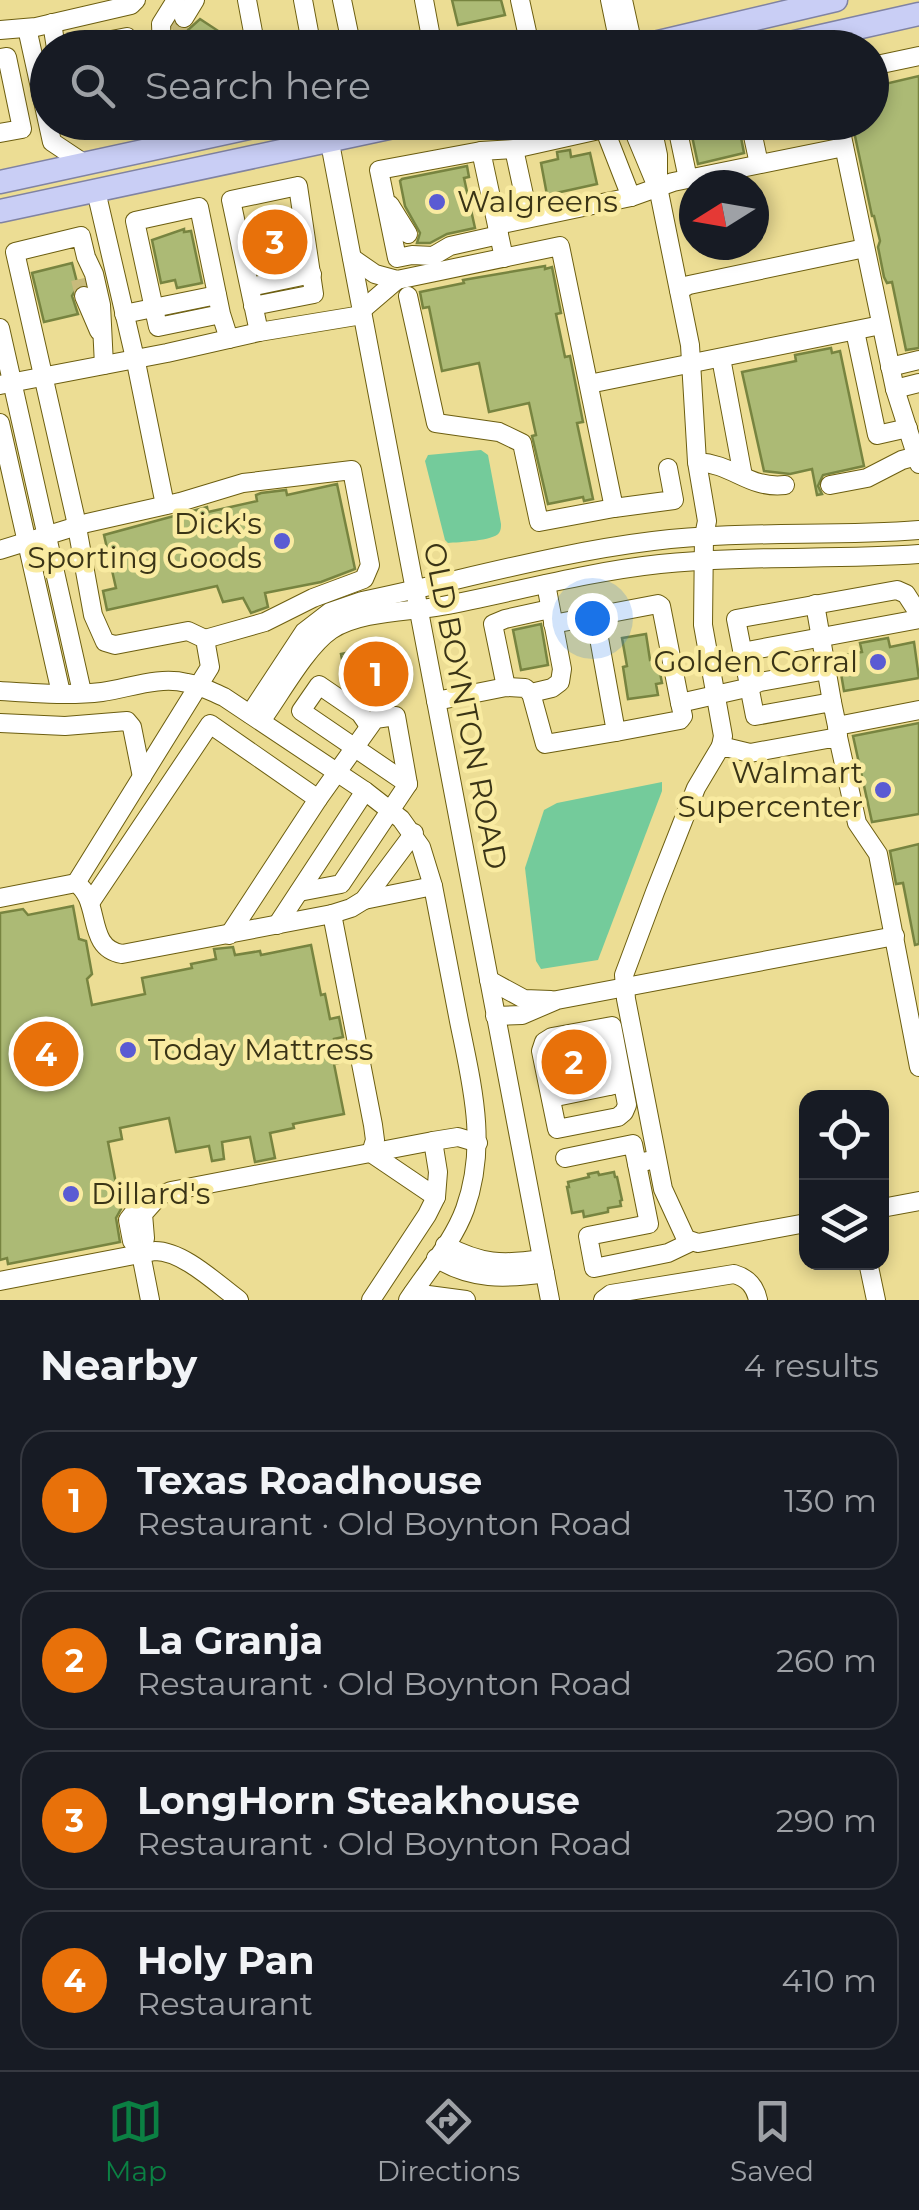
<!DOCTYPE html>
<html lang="en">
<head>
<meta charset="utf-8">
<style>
	body { margin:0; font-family:Montserrat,sans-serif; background:#20242c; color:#f1f3f6 }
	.controls { position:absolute; right:30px; bottom:30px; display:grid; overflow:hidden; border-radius:20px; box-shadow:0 5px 15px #0003 }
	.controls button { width:90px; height:90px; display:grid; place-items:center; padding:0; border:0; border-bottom:2px solid #363941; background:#171b24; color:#f1f3f6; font:50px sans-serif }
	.compass { position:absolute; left:679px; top:170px; width:90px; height:90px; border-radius:50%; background:#171b24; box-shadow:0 5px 15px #0003; rotate:259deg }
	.you { position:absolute; left:592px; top:618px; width:35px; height:35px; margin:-25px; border:8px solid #fff; border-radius:50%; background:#1a73e8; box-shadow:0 0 0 15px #1a73e833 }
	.badge { display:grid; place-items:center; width:65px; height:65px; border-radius:50%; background:#0b8043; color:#fff; font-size:32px; font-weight:700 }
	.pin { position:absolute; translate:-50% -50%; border:5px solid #fff; box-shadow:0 2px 10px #0006 }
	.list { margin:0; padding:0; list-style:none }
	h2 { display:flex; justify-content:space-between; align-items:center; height:130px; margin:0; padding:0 40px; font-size:42px }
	h2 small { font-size:32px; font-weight:400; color:#9ea1a6 }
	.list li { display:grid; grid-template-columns:65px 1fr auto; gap:30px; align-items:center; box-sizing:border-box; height:140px; margin:0 20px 20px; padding:0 20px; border:2px solid #363941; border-radius:30px }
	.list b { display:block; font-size:38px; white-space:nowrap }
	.list p { margin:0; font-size:32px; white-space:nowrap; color:#9ea1a6 }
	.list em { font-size:32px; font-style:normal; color:#9ea1a6 }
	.icon { flex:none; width:55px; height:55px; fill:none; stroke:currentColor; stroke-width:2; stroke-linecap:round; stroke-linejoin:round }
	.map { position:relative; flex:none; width:919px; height:1300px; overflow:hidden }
	.search { position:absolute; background:#171b24; box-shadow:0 5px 15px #0003; left:30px; right:30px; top:30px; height:110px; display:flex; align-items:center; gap:25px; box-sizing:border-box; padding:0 35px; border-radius:55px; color:#9ea1a6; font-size:38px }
	.sheet { height:770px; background:#171b24 }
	nav { display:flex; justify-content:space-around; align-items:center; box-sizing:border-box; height:140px; border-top:2px solid #363941; background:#171b24; font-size:28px; color:#9ea1a6 }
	nav a { display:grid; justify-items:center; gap:5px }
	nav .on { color:#0b8043 }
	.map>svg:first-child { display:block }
	.water { fill:#74cb9b }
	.building { fill:#acba75; stroke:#778440; stroke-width:2.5 }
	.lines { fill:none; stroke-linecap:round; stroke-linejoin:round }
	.minor-tunnel { stroke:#c8bb7b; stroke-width:18; stroke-dasharray:18 9; stroke-linecap:butt }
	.minor-casing { stroke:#6c5e10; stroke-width:20 }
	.major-casing { stroke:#8083a2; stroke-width:25 }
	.minor { stroke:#fff; stroke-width:18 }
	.major { stroke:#c9cef5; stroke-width:22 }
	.poi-dot { fill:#5a5bd3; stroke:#f9eba1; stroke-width:4 }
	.labels { text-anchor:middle; stroke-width:9; stroke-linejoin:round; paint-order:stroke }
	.poi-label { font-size:30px; fill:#3a3416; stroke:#f9eba1; text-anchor:start }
	.street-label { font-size:30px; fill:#3a3416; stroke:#f9eba1 }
</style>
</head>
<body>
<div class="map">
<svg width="919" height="1300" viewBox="0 0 919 1300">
	<rect width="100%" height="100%" fill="#ecdd94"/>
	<g class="water">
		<path d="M481,450L488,455L501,524C501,527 501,530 499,533C493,541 459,542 448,543L445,540L425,461L428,455Z"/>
		<polygon points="662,782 662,791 598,960 541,969 536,961 525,868 544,810 557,803"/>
	</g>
	<g class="building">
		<polygon points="452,0 501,0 505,15 458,25"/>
		<polygon points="200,19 232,40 227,48 181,48 187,39 174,30 175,26 183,30 189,29"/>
		<polygon points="919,76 919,348 906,350 892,282 887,283 884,277 878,247 880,241 874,216 872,216 852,122 872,122 872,87"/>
		<polygon points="689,122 738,122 744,153 698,164"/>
		<polygon points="570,150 571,157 590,153 597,184 547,195 541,163 558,159 557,152"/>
		<polygon points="467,166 469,177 464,178 475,228 447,234 430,243 417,243 420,233 405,206 400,181 402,179"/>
		<polygon points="288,213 295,252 288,254 289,259 272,262 271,257 257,260 249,225 254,224 253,221"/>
		<polygon points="184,229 184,232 191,231 202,283 177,288 175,280 161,283 152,240"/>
		<polygon points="72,263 78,286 72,296 78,314 44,322 32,273"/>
		<polygon points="545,266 545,269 552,267 561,313 556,314 565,357 570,356 583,422 577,423 593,499 584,501 583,497 548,504 532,436 536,435 529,403 489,412 479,363 442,371 429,307 423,308 420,292 464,283 463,280"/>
		<polygon points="831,348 832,353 840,351 864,466 823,475 818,486 822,494 817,495 812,469 790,474 764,471 742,372 796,361 795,355"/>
		<polygon points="337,484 355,569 321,582 265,593 268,607 251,613 243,598 223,602 217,586 107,610 103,591 116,588 104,535 207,507 208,512 257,501 256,495 261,493 286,490 287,495"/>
		<polygon points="541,624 548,665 521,670 513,630"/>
		<polygon points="646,634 650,660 657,658 662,683 656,684 658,695 628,699 623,667 627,666 622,638"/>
		<polygon points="888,638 890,647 914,642 919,678 844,691 838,656 862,652 860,643"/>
		<polygon points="392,644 394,654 396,654 400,689 385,692 386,700 367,703 357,696 352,669 344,670 341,654"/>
		<polygon points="919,723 919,814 872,822 853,736"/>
		<polygon points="919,844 919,944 915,945 903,883 896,884 890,851"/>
		<polygon points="73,906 79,939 86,941 92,974 87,979 92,1005 145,994 142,978 192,968 191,964 216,959 214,949 233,947 235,955 260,951 261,955 311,945 321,995 325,994 330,1019 339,1017 343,1037 334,1039 338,1063 334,1064 344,1114 293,1124 294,1128 270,1133 275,1158 255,1162 250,1137 222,1142 224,1159 212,1161 209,1146 176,1152 169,1118 120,1128 122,1139 108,1142 117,1189 125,1188 127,1200 120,1203 121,1209 116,1218 120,1242 8,1264 7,1258 0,1260 0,913 23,909 28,915"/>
		<polygon points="596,1054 599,1067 567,1074 566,1072 558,1073 556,1062"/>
		<polygon points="598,1172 599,1175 614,1172 615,1177 617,1177 622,1200 620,1201 621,1206 608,1208 608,1212 584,1217 583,1211 572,1213 567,1187 569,1187 568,1182 589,1177 588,1174"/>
	</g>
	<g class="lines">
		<g class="minor-tunnel">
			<polyline points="175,31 184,18"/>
			<polyline points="80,279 84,296"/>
		</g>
		<defs>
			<g id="minor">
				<polyline points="247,0 256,48"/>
				<polyline points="303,0 312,48"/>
				<polyline points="342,0 352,48"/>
				<polyline points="424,0 433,48"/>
				<polyline points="520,0 527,32"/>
				<polyline points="610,0 617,34 624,48"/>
				<polyline points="623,0 630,32 626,48"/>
				<polyline points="184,18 195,0"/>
				<polyline points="52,23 56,48"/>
				<polyline points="27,28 52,142 85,164"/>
				<polyline points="0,30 36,27 131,5 136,0"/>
				<polyline points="101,42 127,37 130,48"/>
				<polyline points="74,48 80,46"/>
				<polyline points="162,48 161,24 176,0"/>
				<polyline points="0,58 7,57 22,129 0,133"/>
				<polyline points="872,66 919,56"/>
				<polyline points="326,122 550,1300"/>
				<polyline points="630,122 655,182"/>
				<polyline points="651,122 658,155 658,187 690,345 697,462 707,521 704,536 703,625 723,736 721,746"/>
				<polyline points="676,122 688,179"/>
				<polyline points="750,122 759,164"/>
				<polyline points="839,122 895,389 919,464"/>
				<polyline points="514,149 529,218"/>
				<polyline points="481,151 379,170 397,258 412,255 433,256 450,246 499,235"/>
				<polyline points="96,191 137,367 165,505"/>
				<polyline points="390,205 408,234"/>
				<polyline points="497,225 631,197 673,182 844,147"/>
				<polyline points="352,258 375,274 397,280 560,246 614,508 674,500 668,468"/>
				<polyline points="504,258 481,151 514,149 599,130 606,133 631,197"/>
				<polyline points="250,287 312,274"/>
				<polyline points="679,290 689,285 865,248"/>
				<polyline points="84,296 99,331"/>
				<polyline points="408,296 436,423 499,432 522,443 539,522 614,508"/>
				<polyline points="253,306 314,294 298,186 231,200 259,332"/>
				<polyline points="362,310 397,280"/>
				<polyline points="124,314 217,295"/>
				<polyline points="221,314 158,327 135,221 199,207 221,314 229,339"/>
				<polyline points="0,328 82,692"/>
				<polyline points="855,331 877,435 908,428"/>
				<polyline points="721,358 743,476"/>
				<polyline points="890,367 919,360"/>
				<polyline points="589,384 881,325"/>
				<polyline points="0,385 167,353 259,332 362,315"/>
				<polyline points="895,389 919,383"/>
				<polyline points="0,423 61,693"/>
				<path d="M697,462C734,464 748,489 785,485"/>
				<polyline points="830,485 867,478 902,460 917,456"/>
				<polyline points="0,550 87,523 180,502 243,483 352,470 370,565 364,579 313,598 265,622 205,639"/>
				<polyline points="815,604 832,702"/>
				<polyline points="553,624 595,616"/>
				<polyline points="742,652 919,619"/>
				<polyline points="506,687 493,624 505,619 550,609"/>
				<path d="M0,691C34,693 69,696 102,692C130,688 159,676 187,683C200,685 212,692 224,697L365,791L401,819L421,847L433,886C442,931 450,976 459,1021C472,1085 488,1145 465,1209C453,1242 427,1271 408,1300"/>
				<polyline points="531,693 545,744 616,732 595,616 658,604 661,606 680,703 742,689 760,682 827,670"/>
				<polyline points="436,701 506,687 525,688 531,693 552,688 560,682 562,669 546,584"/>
				<path d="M250,714L304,632L330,612L362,601C459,581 554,553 653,541C742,530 830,537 919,530"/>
				<path d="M261,721C280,695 306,647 331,630C360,611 409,612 442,606C515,592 586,572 660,564C746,555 832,560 919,554"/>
				<polyline points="0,723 65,726 127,721 132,727 142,777"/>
				<polyline points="369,726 360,713 319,685 301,711 408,784"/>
				<polyline points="837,726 832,702 755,716 736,619 897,590 906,594 919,614"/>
				<polyline points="616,732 680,720 683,716 680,703"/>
				<polyline points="838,736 837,726 919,710"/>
				<polyline points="76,883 210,667 205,639 188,631 115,645 105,642 93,615 75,516 15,252 81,236 86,257 94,274 101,305 104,365"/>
				<polyline points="299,892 341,884 408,784 396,716 375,719 318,799"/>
				<path d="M0,898L76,883C102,901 85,948 122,954L332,914L373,1125L375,1140L371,1153L436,1197L438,1172L433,1141"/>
				<polyline points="364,900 433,886"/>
				<polyline points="90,903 210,724 318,799 229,935"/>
				<polyline points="332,914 351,908 364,900 414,833"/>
				<polyline points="277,925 365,791"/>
				<polyline points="489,980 524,999 551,1000"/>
				<polyline points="495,1016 522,1015 557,1000 895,936"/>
				<polygon points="612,1026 627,1105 624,1112 618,1117 557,1129 541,1051 544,1042 552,1037"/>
				<path d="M543,1059L548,1051L600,1041C613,1049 615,1072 609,1086"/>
				<polyline points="551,1098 619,1084"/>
				<polyline points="565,1158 633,1144 637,1164 647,1161"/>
				<polyline points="637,1164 649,1224 588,1236 594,1268 668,1253 691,1242"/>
				<polyline points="882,1208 919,1201"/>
				<polyline points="806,1223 698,1243 686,1239 663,1189 626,999 624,975 655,892 696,788 721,746 750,753 838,737 857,823 878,854 919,1067"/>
				<path d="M445,1245C481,1264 502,1265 542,1259"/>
				<polyline points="141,1254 132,1241 128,1220 138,1207 150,1204"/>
				<path d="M436,1258C471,1280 505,1279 545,1273"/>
				<polyline points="868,1262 876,1300"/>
				<path d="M0,1281L155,1251C183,1251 216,1283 239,1300"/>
				<polyline points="413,1293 466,1300"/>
				<polyline points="150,1300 141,1254 145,1238 143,1214 159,1196 171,1191 433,1141 458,1137 478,1143"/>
				<polyline points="371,1300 427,1215 436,1197"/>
				<path d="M603,1300L611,1294L734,1274C748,1278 755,1286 758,1300"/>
			</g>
			<g id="major">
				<polyline points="633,48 836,0"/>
				<polyline points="768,48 919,14"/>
				<polyline points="0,182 277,122"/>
				<polyline points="0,211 417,122"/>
			</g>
		</defs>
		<use href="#minor" class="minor-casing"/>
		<use href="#major" class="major-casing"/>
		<use href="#minor" class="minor"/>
		<use href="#major" class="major"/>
	</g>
	<g class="poi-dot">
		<circle cx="437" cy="202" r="10"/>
		<circle cx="282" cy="541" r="10"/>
		<circle cx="878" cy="662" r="10"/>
		<circle cx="883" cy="790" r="10"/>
		<circle cx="128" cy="1050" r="10"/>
		<circle cx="71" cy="1194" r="10"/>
	</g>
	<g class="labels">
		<g class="poi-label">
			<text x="457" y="212">Walgreens</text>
			<text x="262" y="534" text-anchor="end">Dick's<tspan x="262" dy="34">Sporting Goods</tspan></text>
			<text x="858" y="672" text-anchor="end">Golden Corral</text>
			<text x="863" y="783" text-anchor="end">Walmart<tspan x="863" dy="34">Supercenter</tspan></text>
			<text x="148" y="1060">Today Mattress</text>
			<text x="91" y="1204">Dillard's</text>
		</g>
		<g class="street-label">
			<text transform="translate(465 706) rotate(79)" y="10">OLD BOYNTON ROAD</text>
		</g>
	</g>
</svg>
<div class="controls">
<button><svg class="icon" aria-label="locate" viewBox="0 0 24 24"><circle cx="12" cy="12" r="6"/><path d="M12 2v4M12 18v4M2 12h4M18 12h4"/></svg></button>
<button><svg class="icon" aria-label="layers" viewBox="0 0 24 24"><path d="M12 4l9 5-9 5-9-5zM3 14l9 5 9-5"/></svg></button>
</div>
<svg class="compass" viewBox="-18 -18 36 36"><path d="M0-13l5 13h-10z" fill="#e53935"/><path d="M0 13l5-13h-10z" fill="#9ea1a6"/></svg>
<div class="you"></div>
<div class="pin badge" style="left:376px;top:674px;background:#e8710a">1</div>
<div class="pin badge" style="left:574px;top:1062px;background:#e8710a">2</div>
<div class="pin badge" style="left:275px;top:242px;background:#e8710a">3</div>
<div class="pin badge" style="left:46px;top:1054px;background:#e8710a">4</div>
<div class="search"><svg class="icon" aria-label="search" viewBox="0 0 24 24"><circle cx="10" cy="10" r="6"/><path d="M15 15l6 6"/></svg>Search here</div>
</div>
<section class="sheet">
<h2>Nearby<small>4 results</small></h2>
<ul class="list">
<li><span class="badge" style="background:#e8710a">1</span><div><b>Texas Roadhouse</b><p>Restaurant · Old Boynton Road</p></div><em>130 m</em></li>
<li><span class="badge" style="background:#e8710a">2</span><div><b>La Granja</b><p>Restaurant · Old Boynton Road</p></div><em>260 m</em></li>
<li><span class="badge" style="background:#e8710a">3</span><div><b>LongHorn Steakhouse</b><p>Restaurant · Old Boynton Road</p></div><em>290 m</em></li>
<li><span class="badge" style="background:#e8710a">4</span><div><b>Holy Pan</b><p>Restaurant</p></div><em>410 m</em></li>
</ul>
</section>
<nav>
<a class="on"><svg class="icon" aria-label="map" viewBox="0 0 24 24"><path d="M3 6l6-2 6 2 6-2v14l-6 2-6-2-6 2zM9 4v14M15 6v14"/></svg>Map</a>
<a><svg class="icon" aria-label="directions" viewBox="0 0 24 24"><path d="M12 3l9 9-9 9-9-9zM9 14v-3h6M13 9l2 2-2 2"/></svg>Directions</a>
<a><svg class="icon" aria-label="saved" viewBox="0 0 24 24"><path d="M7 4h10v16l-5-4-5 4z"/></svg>Saved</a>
</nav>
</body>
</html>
